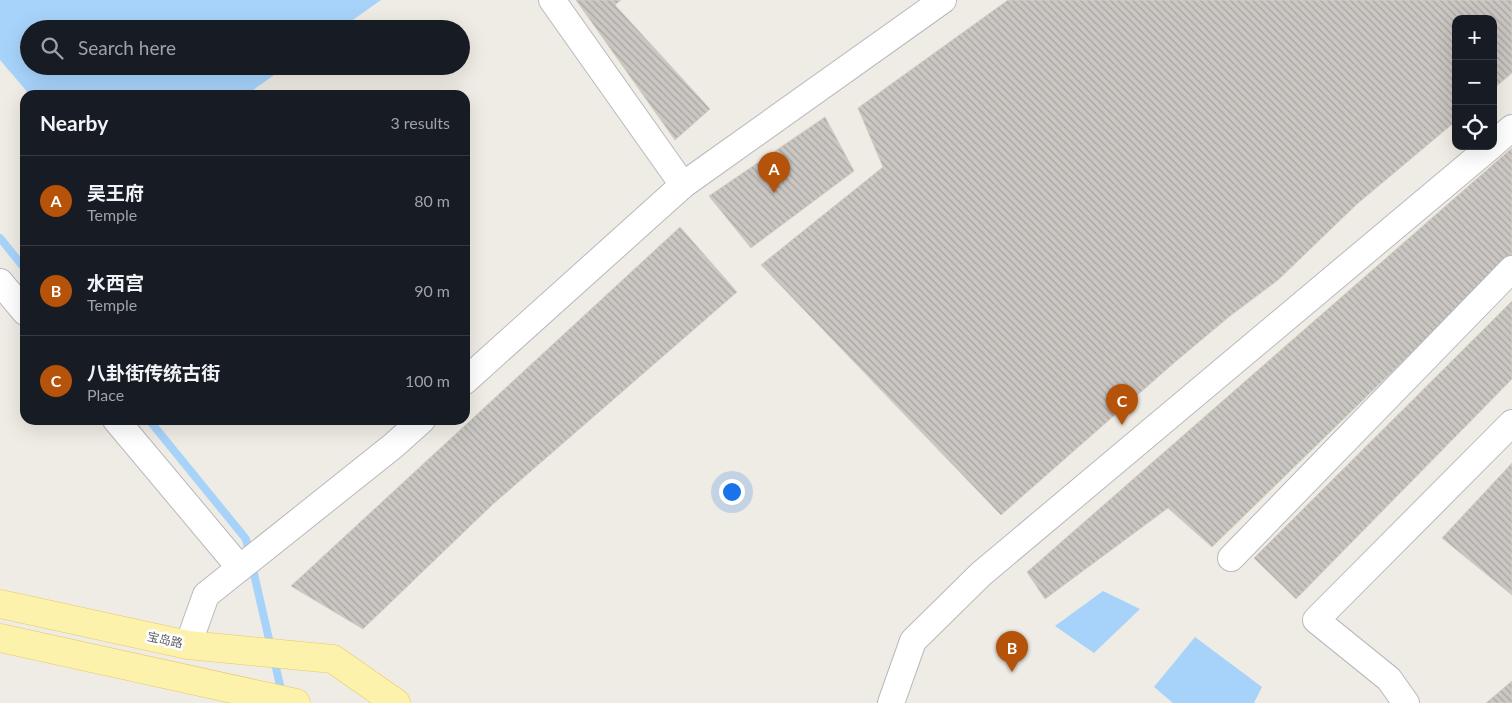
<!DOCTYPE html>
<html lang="en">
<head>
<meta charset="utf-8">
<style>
	body { margin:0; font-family:Lato,"Noto Sans SC",sans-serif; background:#242831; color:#f1f3f6 }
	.controls { position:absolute; right:15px; top:15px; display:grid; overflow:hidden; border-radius:10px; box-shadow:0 5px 20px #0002 }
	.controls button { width:45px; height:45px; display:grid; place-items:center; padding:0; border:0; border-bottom:1px solid #363941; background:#171b24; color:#f1f3f6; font:25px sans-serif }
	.you { position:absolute; left:731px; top:491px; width:18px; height:18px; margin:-12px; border:4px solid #fff; border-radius:50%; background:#1a73e8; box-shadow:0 0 0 8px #1a73e833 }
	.badge { display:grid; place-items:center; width:32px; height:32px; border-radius:50%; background:#b45309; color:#fff; font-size:16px; font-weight:700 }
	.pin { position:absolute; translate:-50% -41px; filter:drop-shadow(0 1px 2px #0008) }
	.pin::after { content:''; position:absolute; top:26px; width:18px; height:15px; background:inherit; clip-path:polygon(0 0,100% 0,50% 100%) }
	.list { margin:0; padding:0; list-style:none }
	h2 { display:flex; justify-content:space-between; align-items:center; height:65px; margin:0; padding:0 20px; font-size:21px }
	h2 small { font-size:16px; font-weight:400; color:#9ea1a6 }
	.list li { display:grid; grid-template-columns:32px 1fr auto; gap:15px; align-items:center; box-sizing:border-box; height:90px; padding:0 20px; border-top:1px solid #363941 }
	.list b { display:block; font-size:19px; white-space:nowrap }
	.list p { margin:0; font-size:16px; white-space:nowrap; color:#9ea1a6 }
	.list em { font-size:16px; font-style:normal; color:#9ea1a6 }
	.icon { flex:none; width:28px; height:28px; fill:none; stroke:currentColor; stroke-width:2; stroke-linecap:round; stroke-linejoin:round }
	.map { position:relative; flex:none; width:1512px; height:703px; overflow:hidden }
	.search { position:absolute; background:#171b24; box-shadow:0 5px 20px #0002; left:20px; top:20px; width:450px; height:55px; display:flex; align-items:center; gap:12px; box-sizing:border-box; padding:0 18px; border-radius:28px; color:#9ea1a6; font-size:19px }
	.panel { position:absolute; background:#171b24; box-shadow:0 5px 20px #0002; left:20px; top:90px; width:450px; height:335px; border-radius:15px }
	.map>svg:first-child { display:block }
	.water { fill:#a7d3fb }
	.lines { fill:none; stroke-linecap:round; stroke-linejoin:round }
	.stream { stroke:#a7d3fb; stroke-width:8 }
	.building { fill:url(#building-back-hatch); stroke:#d3cec3 }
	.minor-casing { stroke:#b7b9be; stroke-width:28 }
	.major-casing { stroke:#ebc960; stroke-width:29 }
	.minor { stroke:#fff; stroke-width:26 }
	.major { stroke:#fcf2ac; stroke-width:28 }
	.labels { text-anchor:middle; stroke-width:5; stroke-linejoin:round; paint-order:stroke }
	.street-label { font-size:12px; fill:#5c5f64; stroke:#fff }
</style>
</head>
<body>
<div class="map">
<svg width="1512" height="703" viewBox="0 0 1512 703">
	<defs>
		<pattern id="building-back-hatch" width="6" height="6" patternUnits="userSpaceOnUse" patternTransform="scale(1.25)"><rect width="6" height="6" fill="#cac6c2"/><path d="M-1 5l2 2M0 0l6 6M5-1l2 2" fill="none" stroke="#a7a4a1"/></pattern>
	</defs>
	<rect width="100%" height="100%" fill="#eeece4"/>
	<g class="water">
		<polygon points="0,0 381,0 340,29 29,29 29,66 287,66 246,95 30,95 0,60"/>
		<polygon points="1103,591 1140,609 1094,653 1055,626"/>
		<polygon points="1195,637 1262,687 1254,703 1173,703 1154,687"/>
	</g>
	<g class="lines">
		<g class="stream">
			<polyline points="0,238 25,269"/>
			<polyline points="149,420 246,539 271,648"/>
			<polyline points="274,659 282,694"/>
		</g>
	</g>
	<g class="building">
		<polygon points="576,0 621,0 615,5 710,109 675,140"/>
		<polygon points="1008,0 1512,0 1512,73 1493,89 1493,19 1456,19 1456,121 1357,204 1278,280 1230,316 1175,362 1001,515 761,265 883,167 858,108"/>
		<polygon points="825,117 854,171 751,248 709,196"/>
		<polygon points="1512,148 1512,255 1212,547 1168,508 1045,599 1027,572"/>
		<polygon points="680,227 737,292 492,505 363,629 291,586"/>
		<polygon points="1512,301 1512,379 1296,599 1254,558"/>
		<polygon points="1512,463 1512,595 1442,538"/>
		<polygon points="1512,681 1512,703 1486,703"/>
	</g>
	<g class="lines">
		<defs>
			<g id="minor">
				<polyline points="552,0 683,185"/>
				<polyline points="1493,144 1512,128"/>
				<polyline points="0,282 25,312"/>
				<polyline points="465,381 683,185 943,0"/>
				<polyline points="116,420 240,568"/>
				<polyline points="1231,558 1512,269"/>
				<polyline points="188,645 206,595 393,446 422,420"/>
				<polyline points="891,703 913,641 981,574 1491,146"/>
				<polyline points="1406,703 1389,679 1316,620 1512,423"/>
			</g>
			<g id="major">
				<polyline points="0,604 188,645 333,659 396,703"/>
				<polyline points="0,638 296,703"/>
			</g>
		</defs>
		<use href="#minor" class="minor-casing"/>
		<use href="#major" class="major-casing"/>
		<use href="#minor" class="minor"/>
		<use href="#major" class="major"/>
	</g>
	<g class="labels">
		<g class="street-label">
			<text transform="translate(165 640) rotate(12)" y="4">宝岛路</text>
		</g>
	</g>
</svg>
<div class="controls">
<button>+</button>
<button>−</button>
<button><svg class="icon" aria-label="locate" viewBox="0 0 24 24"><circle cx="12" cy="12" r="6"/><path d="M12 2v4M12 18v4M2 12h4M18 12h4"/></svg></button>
</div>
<div class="you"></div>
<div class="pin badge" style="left:774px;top:193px">A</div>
<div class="pin badge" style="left:1012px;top:672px">B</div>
<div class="pin badge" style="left:1122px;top:425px">C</div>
<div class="search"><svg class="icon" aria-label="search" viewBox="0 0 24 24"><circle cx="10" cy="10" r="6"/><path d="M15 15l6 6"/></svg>Search here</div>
<section class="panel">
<h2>Nearby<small>3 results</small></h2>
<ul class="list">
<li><span class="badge">A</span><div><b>吴王府</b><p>Temple</p></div><em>80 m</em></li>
<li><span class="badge">B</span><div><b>水西宫</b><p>Temple</p></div><em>90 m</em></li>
<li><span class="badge">C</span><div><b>八卦街传统古街</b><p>Place</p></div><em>100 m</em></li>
</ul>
</section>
</div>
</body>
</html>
